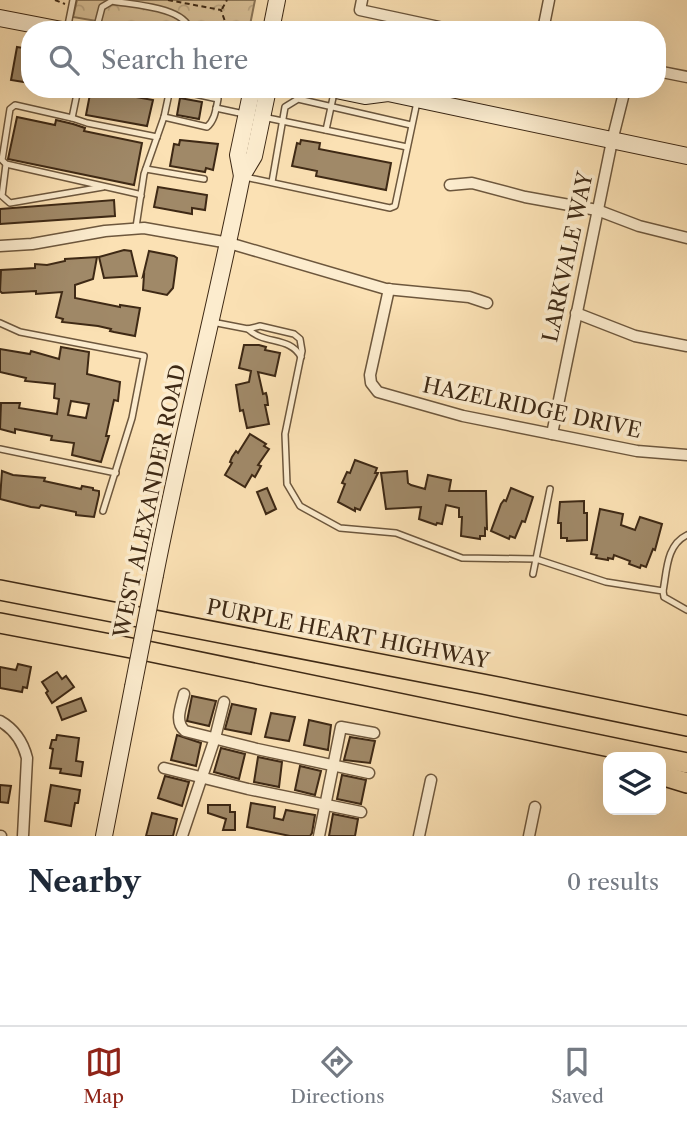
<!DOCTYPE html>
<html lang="en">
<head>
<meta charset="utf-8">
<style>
	body { margin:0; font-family:"Libre Caslon Text",serif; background:#f2f2f3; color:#1f2937 }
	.controls { position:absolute; right:21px; bottom:21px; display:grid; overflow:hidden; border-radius:14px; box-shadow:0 7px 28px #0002 }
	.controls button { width:63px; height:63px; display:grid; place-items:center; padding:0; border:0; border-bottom:2px solid #e0e1e3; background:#fff; color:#1f2937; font:35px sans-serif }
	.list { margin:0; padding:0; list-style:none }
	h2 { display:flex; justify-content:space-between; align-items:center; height:91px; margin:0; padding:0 28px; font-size:30px }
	h2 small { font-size:23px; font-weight:400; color:#747a83 }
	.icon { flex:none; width:38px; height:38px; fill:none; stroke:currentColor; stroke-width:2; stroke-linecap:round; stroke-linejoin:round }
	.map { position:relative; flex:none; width:687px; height:836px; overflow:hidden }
	.search { position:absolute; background:#fff; box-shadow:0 7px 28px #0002; left:21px; right:21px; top:21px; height:77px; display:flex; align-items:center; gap:18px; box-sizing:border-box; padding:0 24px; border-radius:28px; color:#747a83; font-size:26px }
	.sheet { height:189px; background:#fff }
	nav { display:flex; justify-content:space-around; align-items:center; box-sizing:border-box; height:98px; border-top:2px solid #e0e1e3; background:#fff; font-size:19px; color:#747a83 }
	nav a { display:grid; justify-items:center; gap:4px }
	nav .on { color:#8f2418 }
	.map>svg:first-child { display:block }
	.park { fill:url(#park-crowns); stroke:#8c7657; stroke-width:2 }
	.building { fill:#a08968; stroke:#3e2915; stroke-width:2; fill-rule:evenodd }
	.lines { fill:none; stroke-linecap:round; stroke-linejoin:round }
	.lane-casing { stroke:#6d573d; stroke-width:8 }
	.street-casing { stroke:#6d573d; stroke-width:13 }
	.secondary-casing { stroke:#3e2915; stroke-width:18 }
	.highway-casing { stroke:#3e2915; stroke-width:22 }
	.path { stroke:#3e2915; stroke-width:2; stroke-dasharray:5 3.5; stroke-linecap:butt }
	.lane { stroke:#fcecce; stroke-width:5 }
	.street { stroke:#fcecce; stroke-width:10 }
	.secondary { stroke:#fcecce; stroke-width:16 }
	.highway { stroke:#fbe1b4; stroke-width:19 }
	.secondary-bridge-casing { stroke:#3e2915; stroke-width:18; stroke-linecap:butt }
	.secondary-bridge { stroke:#fcecce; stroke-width:16 }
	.labels { text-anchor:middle; stroke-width:7; stroke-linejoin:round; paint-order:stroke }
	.street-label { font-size:21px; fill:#3e2915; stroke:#fcecce }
</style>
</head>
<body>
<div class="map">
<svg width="687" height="836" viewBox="0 0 687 836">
	<defs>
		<pattern id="park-crowns" width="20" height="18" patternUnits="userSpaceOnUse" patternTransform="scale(1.75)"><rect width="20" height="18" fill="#dbc299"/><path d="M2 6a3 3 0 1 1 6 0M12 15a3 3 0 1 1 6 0" fill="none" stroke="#bda783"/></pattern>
	</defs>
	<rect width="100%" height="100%" fill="#fbe1b4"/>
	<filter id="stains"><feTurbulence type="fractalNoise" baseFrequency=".00286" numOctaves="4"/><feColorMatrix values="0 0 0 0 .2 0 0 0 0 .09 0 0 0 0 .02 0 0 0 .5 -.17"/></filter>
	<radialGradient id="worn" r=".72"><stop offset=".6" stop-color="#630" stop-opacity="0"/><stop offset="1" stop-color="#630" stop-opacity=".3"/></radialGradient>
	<polygon class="park" points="77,0 255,0 249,30 149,30 73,17"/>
	<g class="building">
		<polygon points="17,47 30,49 30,83 11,80"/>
		<polygon points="91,89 153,100 147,126 86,115"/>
		<polygon points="180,98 202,102 199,119 177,115"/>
		<polygon points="17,117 55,125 56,120 73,124 85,128 84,131 142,143 134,185 8,159"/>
		<polygon points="180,140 218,144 213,170 206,168 205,172 170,166 174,144 179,145"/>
		<polygon points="301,140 320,143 319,149 391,163 386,190 316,176 317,171 292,166 297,143 300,144"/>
		<polygon points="158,187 207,195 205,210 192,208 192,214 154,207"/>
		<polygon points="114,200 115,216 0,224 0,209"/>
		<polygon points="124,250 131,251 137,276 104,278 99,257"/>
		<polygon points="149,251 174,256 177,258 173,288 167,295 143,290 144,275 143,276"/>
		<polygon points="97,257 93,279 75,285 75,298 120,307 120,305 140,308 135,336 114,332 110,331 111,329 98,326 62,322 63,319 56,317 62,292 36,294 36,291 2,293 0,291 1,270 35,268 35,264 47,265 65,261 65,259"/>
		<polygon points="244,345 259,345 266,347 265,350 280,353 275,376 258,372 263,394 266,393 267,397 268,405 265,405 269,424 247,428 243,410 240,411 236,385 249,382 251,371 239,368"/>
		<path d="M61,347L89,352L87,374L120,382L118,401L114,400L106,436H109L101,462L72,455L74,443L51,440L52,436L15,429V433L0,429L1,403H20L19,408L57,414L59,399L54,398L55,384L25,381L26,378L0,372V349L30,354L31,351L59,359ZM71,401L89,404L86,418L68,415Z"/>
		<polygon points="250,434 266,444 264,446 269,449 258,465 261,466 255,477 252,475 245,487 225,475 232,463 230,462 232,457 236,451 238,453"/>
		<polygon points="355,460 377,468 375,473 378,473 360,510 355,508 355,511 338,502 345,484 342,483 347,472 350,473"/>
		<polygon points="2,471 13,475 45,478 44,481 81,489 82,486 93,488 93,490 99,491 99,495 94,517 76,515 76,512 41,505 39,508 31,507 0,499"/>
		<polygon points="407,471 408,483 411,485 425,489 428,475 451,480 449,491 486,491 487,529 485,528 485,536 480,536 480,539 461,536 462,517 459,517 459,508 446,505 442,524 437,523 436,525 419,519 421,507 386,509 381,473"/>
		<polygon points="267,488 276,509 266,514 257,492"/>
		<polygon points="511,488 533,497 525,522 522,521 515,538 510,536 509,539 491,531 501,504 504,500 506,501"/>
		<polygon points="584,501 584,513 587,513 587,540 567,541 567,538 561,538 561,523 558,523 560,502"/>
		<polygon points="600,509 623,514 621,525 635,530 640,517 662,524 655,550 653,549 646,567 641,565 640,568 629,564 630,561 614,555 613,559 608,558 608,560 596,558 597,555 591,554"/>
		<polygon points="18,664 31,667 27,688 23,687 22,692 0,688 0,667 16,670"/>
		<polygon points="57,672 62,679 66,676 74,687 52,703 46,693 48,691 42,682"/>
		<polygon points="192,696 216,701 209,726 187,721"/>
		<polygon points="81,698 86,711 62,720 57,707"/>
		<polygon points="232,704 256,709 251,734 225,729"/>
		<polygon points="271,713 295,717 289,741 265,737"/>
		<polygon points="309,720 331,725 328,750 304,745"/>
		<polygon points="57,735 79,738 76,761 83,762 81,776 60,773 61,769 50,768 53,749 50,748 52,740 56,740"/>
		<polygon points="177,735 201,743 196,766 171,760"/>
		<polygon points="350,737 375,741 370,763 344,760"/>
		<polygon points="221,748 245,754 239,779 214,772"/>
		<polygon points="258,757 282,762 279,787 254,782"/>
		<polygon points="300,766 321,771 315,795 295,790"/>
		<polygon points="342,775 366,780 361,804 337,799"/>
		<polygon points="165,776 189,782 182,806 158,798"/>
		<polygon points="0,785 11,786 8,803 0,802"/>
		<polygon points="51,785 80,790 78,803 75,803 71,826 45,821"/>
		<polygon points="251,803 275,807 274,818 283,820 286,810 315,815 312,833 310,836 290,836 247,827"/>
		<polygon points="208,805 230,805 230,812 235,812 235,830 223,830 226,819 208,813"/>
		<polygon points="152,813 177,819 173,836 146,836"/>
		<polygon points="333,814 358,819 355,836 329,836"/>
	</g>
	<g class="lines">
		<defs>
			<g id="lane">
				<polyline points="67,30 73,0"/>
				<path d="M96,30L102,7L112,1C134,5 184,7 190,30"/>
				<polyline points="78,89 72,118 87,123 157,137"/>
				<polyline points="216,108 244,114"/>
				<path d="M164,117L207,127C215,120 216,109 218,99L172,89"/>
				<polyline points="263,117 407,147"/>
				<polyline points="72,118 15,105 10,109 2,160 6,164 138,194 141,196"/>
				<polyline points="326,130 334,93"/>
				<polyline points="6,164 2,196 10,203 103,187"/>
				<polyline points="146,169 204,179"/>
				<polyline points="245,177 390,208 395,206 417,102"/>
				<polyline points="272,182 285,107 298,99 411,125"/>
				<polyline points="136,227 144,174 164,117 170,89"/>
				<polyline points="212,322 248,329 260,326 294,334 300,339 302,351 285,434 287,484 300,506 340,528 396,533 462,558 536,559 606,582 663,591 664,597 687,610"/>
				<polyline points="0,323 20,332 144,356 132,418 103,511"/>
				<path d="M248,329C264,345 290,336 301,357"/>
				<polyline points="0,449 116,473"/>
				<polyline points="533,574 550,489"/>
				<path d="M663,591C667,571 666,545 687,535"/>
			</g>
			<g id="street">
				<polyline points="362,0 360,10 453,30"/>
				<polyline points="543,30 549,0"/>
				<polyline points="657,71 687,77"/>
				<polyline points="450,185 472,183 525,197 597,210 639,226 687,238"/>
				<polyline points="0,246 32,244 105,231 144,228 229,243 386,289 469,297 487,303"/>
				<polyline points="389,289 370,375 371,383 378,392 463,416 637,451 687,455"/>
				<polyline points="576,313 635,336 687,346"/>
				<polyline points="552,434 612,141 625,89"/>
				<path d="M184,694C181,707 174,722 185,731L257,749L369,773"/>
				<path d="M0,721C14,729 23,742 27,758L23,836"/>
				<polyline points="164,768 248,789 361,812"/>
				<polyline points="0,836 1,836"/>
				<polyline points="182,836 215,738 224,702"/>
				<polyline points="319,836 341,727 374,733"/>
				<polyline points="419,836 431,780"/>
				<polyline points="529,836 535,807"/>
			</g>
			<g id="secondary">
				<polyline points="0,18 62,30"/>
				<polyline points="106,30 108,30"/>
				<polyline points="271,30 277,0"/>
				<polyline points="331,89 365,96 388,93 687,156"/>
				<polyline points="242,176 238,155 252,89"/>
				<path d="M155,575C181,442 215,310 242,176L254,156L268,89"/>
				<polyline points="104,836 133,687"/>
			</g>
			<g id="highway">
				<polyline points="0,590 483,684 687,726"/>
				<polyline points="0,623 131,648"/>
				<polyline points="147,651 687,763"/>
				<polyline points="661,775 687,783"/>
			</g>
		</defs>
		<use href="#lane" class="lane-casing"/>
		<use href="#street" class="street-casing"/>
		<use href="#secondary" class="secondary-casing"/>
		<use href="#highway" class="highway-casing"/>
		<g class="path">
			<polyline points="55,0 65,4"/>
			<polyline points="168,0 221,10 228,30"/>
			<polyline points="222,9 227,0"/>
		</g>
		<use href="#lane" class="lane"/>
		<use href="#street" class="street"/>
		<use href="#secondary" class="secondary"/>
		<use href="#highway" class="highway"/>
		<defs>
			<polyline id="secondary-bridge" points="133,687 155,575"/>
		</defs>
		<use href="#secondary-bridge" class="secondary-bridge-casing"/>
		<use href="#secondary-bridge" class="secondary-bridge"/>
	</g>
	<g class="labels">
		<g class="street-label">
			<text transform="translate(568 257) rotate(-78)" y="7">LARKVALE WAY</text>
			<text transform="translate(532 408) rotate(12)" y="7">HAZELRIDGE DRIVE</text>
			<text transform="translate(150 501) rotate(-78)" y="7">WEST ALEXANDER ROAD</text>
			<text transform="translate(348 634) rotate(11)" y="7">PURPLE HEART HIGHWAY</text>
		</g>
	</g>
	<rect width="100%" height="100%" filter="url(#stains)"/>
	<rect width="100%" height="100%" fill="url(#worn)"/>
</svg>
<div class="controls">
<button><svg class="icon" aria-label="layers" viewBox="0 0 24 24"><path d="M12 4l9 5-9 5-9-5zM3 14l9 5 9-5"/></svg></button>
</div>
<div class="search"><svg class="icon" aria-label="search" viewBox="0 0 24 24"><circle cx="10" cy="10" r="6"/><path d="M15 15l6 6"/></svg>Search here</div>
</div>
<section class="sheet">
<h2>Nearby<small>0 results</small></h2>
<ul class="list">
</ul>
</section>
<nav>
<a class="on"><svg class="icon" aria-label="map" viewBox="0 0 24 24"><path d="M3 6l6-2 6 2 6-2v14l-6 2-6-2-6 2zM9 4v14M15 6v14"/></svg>Map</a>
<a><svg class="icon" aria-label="directions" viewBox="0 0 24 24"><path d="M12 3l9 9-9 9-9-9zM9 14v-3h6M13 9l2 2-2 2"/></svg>Directions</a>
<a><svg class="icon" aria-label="saved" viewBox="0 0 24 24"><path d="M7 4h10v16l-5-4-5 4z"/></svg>Saved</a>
</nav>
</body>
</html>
